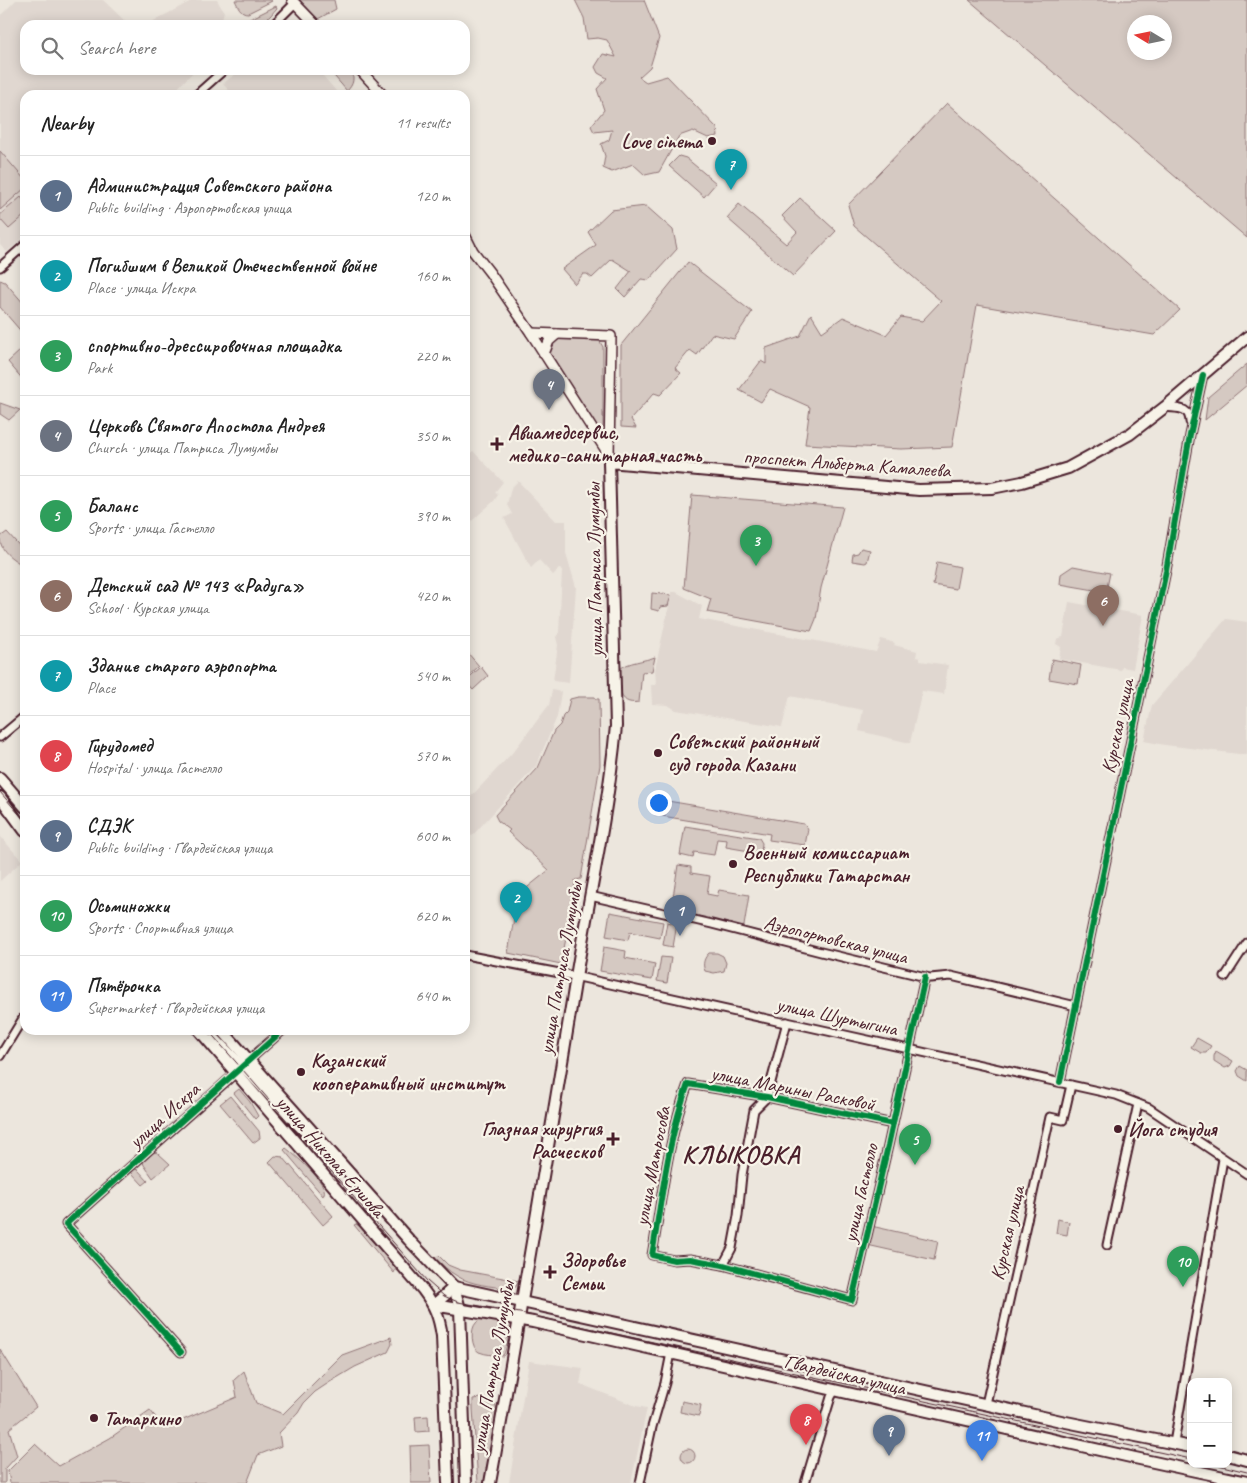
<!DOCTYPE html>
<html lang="en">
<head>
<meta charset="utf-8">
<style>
	body { margin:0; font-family:Caveat,sans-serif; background:#f2f2f2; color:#222 }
	.controls { position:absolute; right:15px; bottom:15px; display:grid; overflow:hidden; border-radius:10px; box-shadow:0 2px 12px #0003 }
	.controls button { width:45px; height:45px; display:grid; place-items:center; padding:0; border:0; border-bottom:1px solid #e0e0e0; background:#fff; color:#222; font:25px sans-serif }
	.compass { position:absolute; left:1127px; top:15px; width:45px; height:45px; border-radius:50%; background:#fff; box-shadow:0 2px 12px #0003; rotate:280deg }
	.you { position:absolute; left:658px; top:802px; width:18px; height:18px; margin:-12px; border:4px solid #fff; border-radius:50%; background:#1a73e8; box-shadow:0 0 0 8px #1a73e833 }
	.badge { display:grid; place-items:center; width:32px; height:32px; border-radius:50%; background:#db2777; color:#fff; font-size:16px; font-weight:700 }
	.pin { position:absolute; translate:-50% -41px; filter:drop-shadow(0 1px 2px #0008) }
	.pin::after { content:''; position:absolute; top:26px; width:18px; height:15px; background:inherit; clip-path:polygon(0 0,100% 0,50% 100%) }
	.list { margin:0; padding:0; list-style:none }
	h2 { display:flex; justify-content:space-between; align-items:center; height:65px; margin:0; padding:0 20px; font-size:21px }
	h2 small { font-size:16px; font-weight:400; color:#767676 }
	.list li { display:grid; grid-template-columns:32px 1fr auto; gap:15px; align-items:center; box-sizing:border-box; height:80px; padding:0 20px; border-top:1px solid #e0e0e0 }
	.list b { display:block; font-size:19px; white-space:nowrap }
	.list p { margin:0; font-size:16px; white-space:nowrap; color:#767676 }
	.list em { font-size:16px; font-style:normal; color:#767676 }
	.icon { flex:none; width:28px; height:28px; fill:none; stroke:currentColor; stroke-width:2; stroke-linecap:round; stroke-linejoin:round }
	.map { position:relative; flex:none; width:1247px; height:1483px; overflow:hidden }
	.search { position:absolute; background:#fff; box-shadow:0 2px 12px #0003; left:20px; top:20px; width:450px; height:55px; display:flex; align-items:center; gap:12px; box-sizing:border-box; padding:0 18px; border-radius:15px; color:#767676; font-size:19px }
	.panel { position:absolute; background:#fff; box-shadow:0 2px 12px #0003; left:20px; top:90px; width:450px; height:945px; border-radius:15px }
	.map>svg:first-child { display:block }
	.built { fill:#e0d7d0 }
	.green { fill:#d5c9c2; stroke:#907476; fill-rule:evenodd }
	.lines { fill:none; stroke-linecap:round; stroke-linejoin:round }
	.minor-casing { stroke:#4a1f2b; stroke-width:11 }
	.tertiary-casing { stroke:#4a1f2b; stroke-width:12 }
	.secondary-casing { stroke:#4a1f2b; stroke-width:14 }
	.minor { stroke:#f7f3e8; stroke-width:7 }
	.tertiary { stroke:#f7f3e8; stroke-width:9 }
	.secondary { stroke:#f7f3e8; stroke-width:10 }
	.tram { stroke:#4a1f2b; stroke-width:1 }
	.cycleway-casing { stroke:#f7f3e8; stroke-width:9 }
	.cycleway { stroke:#00873e; stroke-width:6 }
	.poi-dot { fill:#4a1f2b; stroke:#f7f3e8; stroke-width:2 }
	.labels { text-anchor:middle; stroke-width:4.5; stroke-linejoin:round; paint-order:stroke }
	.poi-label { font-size:20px; font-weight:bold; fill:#4a1f2b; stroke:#f7f3e8; text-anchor:start }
	.street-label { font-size:20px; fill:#4a1f2b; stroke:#f7f3e8 }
	.district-label { font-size:25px; font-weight:bold; letter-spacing:1px; fill:#4a1f2b; stroke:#f7f3e8 }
</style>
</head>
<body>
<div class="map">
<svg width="1247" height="1483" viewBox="0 0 1247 1483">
	<rect width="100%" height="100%" fill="#ece6dd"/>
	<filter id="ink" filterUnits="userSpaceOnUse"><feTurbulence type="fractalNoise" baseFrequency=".02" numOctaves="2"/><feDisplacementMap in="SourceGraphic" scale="10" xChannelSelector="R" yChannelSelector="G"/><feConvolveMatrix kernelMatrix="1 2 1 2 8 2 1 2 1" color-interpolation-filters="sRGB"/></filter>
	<g filter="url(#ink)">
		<g class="built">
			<polygon points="16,0 103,0 129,25 25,25 25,70 195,70 171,95 25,95 25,236 7,252 0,245 0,16"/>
			<polygon points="193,0 217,0 224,12 221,22 215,25 151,25 150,23"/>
			<polygon points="240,70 318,70 336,91 332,95 233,95 223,84"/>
			<polygon points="473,451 503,482 495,492 498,495 494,501 465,527 465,458"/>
			<polygon points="518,481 556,521 566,521 566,553 576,587 569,683 553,681 558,645 556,637 559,633 562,570 559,569 553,575 539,560 531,568 504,518 512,514 507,505 511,488"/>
			<polygon points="672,592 676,592 702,606 699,619 876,652 881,639 895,643 894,645 917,651 916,657 920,658 920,661 948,665 944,694 922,691 910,743 859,731 863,710 790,696 782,727 676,710 668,705 652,704 651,685 656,685 655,669"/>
			<polygon points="1069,602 1143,615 1133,669 1122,667 1121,670 1059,659 1061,647 1056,644 1057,639 1063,637"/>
			<polygon points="1226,619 1247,622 1247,755 1165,745 1144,741 1152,705"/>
			<polygon points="552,690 561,692 557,717 536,766 472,836 465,830 465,803 513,752 549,705"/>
			<polygon points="0,836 22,861 0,881"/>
			<polygon points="529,1361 583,1368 580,1384 636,1406 647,1408 631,1483 509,1483"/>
		</g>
		<g class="green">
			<path d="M235,0H271L272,1L248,13C240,13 238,6 235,0Z"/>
			<polygon points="297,0 334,0 336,9 316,20"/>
			<polygon points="575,0 644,0 659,38 650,67 639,77 646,82 667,76 717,128 718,136 708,138 693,131 679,136 659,172 645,175 633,164 612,172 603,168 605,156 601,144 609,140 612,130 594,132 591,126 604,110 597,89 607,78 598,73 595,67 603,54 616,57 607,40 598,38 587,39 584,18"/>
			<path d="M969,0H1247V238ZM1164,22V52H1134V22Z"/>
			<path d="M276,6L277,8C268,18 265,25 249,25L246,21Z"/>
			<path d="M329,70H349C356,77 353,85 347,91Z"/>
			<polygon points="947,103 1180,310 1154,335 977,305 952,447 901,449 805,444 810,407 770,389 761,402 739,390 761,361 766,364 766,348 800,336 811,314 822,332 843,317 886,335 901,317 922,321 941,301 854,226 848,205"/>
			<polygon points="0,151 25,180 25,188 0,210"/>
			<polygon points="679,156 686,158 716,183 704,197 669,166"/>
			<polygon points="21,197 25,202 25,215 9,229 0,219 0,215"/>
			<polygon points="800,198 836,231 793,276 727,218 739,204 786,244 797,232 782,216"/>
			<polygon points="646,206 673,230 677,249 649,280 641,279 625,297 617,289 631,271 612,259 592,278 587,274 583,274 575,284 562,269 596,245 588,232 611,210"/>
			<polygon points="688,262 752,312 734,339 712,334 697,355 690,350 675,368 681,373 660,395 654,393 631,419 636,428 621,427 621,345"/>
			<polygon points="0,280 5,282 25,305 25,336 0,307"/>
			<polygon points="556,337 599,340 603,347 603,428 597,427 550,353"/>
			<polygon points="21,350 25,355 25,382 8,362"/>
			<polygon points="1247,364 1247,385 1205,420 1208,397"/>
			<polygon points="0,403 20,410 9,420 0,414"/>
			<polygon points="692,495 843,507 821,588 816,619 811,631 707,612 711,599 684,588"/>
			<path d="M7,532L25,552V567C14,559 0,553 0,537Z"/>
			<polygon points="861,548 870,550 867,562 865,563 852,561 853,554 858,553"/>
			<polygon points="937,562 960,567 956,589 933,585"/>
			<polygon points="1073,566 1110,573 1106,592 1060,584 1061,574"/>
			<polygon points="652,593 671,595 668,606 660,607 659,611 651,609"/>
			<polygon points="467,652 479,666 465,679 465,654"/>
			<path d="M655,657L652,671L642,672L639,702C616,706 621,685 620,669C627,662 645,661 655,657Z"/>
			<polygon points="1052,659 1081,665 1078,684 1049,679"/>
			<polygon points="481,667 488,676 473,690 465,681"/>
			<polygon points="578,697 595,697 596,699 599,699 600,765 581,879 575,880 573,902 561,964 508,953 518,895 549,870 508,832 510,830 498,821 495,815 538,768 554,731 560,725 563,716 567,712 570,699"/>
			<path d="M656,799L804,824L807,827L808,829L805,845L769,840L770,834L656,815C648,811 648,803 656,799Z"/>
			<polygon points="685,826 759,838 762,843 761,853 726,847 727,840 717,839 714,855 694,852 693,858 680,855"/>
			<polygon points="678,865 691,867 691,873 710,876 707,894 717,896 719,890 749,895 744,926 739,929 671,910"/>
			<polygon points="610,912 663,922 660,938 630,932 628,940 606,936"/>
			<polygon points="667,922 677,924 673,947 663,945"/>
			<polygon points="604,947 626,951 625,958 655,964 652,980 600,971"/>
			<path d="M709,953H717L723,956L726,963L724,971L714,973L705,971C702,964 704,958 709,953Z"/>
			<polygon points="661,957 671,958 667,983 657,981"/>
			<polygon points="1197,1038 1211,1046 1206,1053 1201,1053 1191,1047"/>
			<polygon points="1216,1051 1233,1061 1230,1066 1225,1068 1214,1061 1214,1056"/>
			<polygon points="1240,1066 1247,1070 1247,1081 1239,1076 1237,1071"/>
			<polygon points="239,1089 250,1102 258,1116 255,1119 234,1093"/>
			<polygon points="230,1096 259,1131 260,1138 253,1143 220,1104"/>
			<path d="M286,1148C295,1155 321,1178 324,1189C325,1193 324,1193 323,1196L284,1150Z"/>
			<polygon points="154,1152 158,1153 170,1164 153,1178 144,1165 143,1162"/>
			<polygon points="275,1156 283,1157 333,1216 323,1225 269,1162"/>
			<polygon points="135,1169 138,1170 148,1181 143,1185 131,1172"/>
			<polygon points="1058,1219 1069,1222 1067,1235 1056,1233"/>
			<polygon points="356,1224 359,1226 396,1268 394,1273 354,1225"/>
			<polygon points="871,1226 938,1241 934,1260 867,1245"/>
			<path d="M438,1255L448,1265L460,1270L519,1281L515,1288L508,1289C492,1286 471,1285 457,1276C448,1271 442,1264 435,1258Z"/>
			<path d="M487,1318L504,1321L508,1325C510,1334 507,1348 503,1356C496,1355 486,1355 479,1352C471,1348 470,1329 476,1323C479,1319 483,1319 487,1318Z"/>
			<polygon points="391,1337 392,1344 388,1352 355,1367 330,1382 315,1392 304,1403 298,1413 279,1433 281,1446 258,1455 247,1483 10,1483 8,1471 35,1444 59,1466 110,1438 150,1410 164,1428 237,1397 234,1380 244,1371 256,1403 283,1414 342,1355"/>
			<polygon points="0,1349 36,1407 9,1429 17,1456 5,1469 5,1483 0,1483"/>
			<polygon points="481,1398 493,1399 497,1409 484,1483 478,1483 473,1409 473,1399"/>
			<polygon points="682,1401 701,1405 699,1416 680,1412"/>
			<polygon points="428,1416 429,1431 416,1432 415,1417"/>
			<polygon points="429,1445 431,1483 411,1483 410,1446"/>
			<circle cx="688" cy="1456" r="7"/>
		</g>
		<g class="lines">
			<defs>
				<g id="minor">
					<polyline points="273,25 295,3"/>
					<polyline points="196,95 224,70"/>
					<polyline points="0,267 25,245"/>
					<path d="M1165,407C1178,409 1189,406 1190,422"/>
					<polyline points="0,737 25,716"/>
					<polyline points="590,896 712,924 821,952 930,978 951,976 1076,1006"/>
					<polyline points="465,955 565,974 781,1022 787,1022 1116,1095 1149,1108 1247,1174"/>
					<polyline points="1225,977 1247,943"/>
					<polyline points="0,1056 25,1015"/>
					<polyline points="246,1063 283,1030"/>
					<polyline points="1060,1082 1166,571 1190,435 1203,375"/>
					<path d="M893,1124L767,1097L688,1084C668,1138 662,1198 652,1255L674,1260L690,1259L723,1265L852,1300L888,1146C900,1090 913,1033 925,977"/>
					<polyline points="1107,1245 1138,1104"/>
					<polyline points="723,1265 732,1248 738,1216 742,1175 754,1110 767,1097 787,1022"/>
					<polyline points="181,1352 66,1224 239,1070"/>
					<polyline points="986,1404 1050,1117 1063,1120 1071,1085"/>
					<polyline points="1174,1443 1223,1159"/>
					<polyline points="640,1483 652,1427 665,1383 671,1353"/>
					<polyline points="805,1483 831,1397 835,1390"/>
				</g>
				<g id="tertiary">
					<polyline points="292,0 316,25"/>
					<polyline points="360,70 383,95"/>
					<polyline points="465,235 473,251 490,273 531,333 609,455"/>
					<polyline points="531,333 611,336 609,455"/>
					<polyline points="544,354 549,341 557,334"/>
				</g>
				<g id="secondary">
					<polyline points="0,778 25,807"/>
					<polyline points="0,797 25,831"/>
					<path d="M199,1030L423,1290C435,1306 439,1316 442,1336L448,1483"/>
					<polyline points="222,1030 409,1240 454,1287 460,1309 466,1483"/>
					<path d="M215,1039C228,1053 241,1064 254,1078C272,1097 290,1118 310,1136"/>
					<polyline points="454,1287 1061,1421 1191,1447"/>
					<polyline points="434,1305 533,1322 1135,1458 1247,1482"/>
					<polyline points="434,1305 454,1287"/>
					<polyline points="1228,1455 1247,1460"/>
					<path d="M490,1483C520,1318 547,1154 574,989C588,901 608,814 616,726L609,462L919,490L992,488L1022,482L1068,468L1130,434L1165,407L1247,337"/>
				</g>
			</defs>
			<use href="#minor" class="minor-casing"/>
			<use href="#tertiary" class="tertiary-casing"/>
			<use href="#secondary" class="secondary-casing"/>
			<use href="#minor" class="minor"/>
			<use href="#tertiary" class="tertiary"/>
			<use href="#secondary" class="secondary"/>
			<g class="tram">
				<polyline points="0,792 25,821"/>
				<polyline points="208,1030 427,1281 444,1296 458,1302 520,1313 1191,1459"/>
				<polyline points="1214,1464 1247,1472"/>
			</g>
			<defs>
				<g id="cycleway">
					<polyline points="1060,1082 1166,571 1190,435 1203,375"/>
					<path d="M893,1124L767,1097L688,1084C668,1138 662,1198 652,1255L674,1260L690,1259L723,1265L852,1300L888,1146C900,1090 913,1033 925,977"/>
					<polyline points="181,1352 66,1224 283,1030"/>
				</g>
			</defs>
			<use href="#cycleway" class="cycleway-casing"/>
			<use href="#cycleway" class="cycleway"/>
		</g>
	</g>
	<g class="poi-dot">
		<circle cx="712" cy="141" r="5"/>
		<path d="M494.5 436.5h5v5h5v5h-5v5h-5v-5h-5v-5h5z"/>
		<circle cx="658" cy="753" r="5"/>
		<circle cx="733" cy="864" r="5"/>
		<circle cx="301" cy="1072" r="5"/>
		<circle cx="1118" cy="1129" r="5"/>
		<path d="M610.5 1131.5h5v5h5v5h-5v5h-5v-5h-5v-5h5z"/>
		<path d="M547.5 1264.5h5v5h5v5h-5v5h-5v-5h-5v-5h5z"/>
		<circle cx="94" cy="1418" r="5"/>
	</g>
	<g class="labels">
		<g class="poi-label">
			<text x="702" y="148" text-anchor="end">Love cinema</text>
			<text x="508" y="439">Авиамедсервис,<tspan x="508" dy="23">медико-санитарная часть</tspan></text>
			<text x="668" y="748">Советский районный<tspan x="668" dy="23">суд города Казани</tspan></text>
			<text x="743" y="859">Военный комиссариат<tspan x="743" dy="23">Республики Татарстан</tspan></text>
			<text x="311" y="1067">Казанский<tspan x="311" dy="23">кооперативный институт</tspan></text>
			<text x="602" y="1135" text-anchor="end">Глазная хирургия<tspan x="602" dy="23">Расческов</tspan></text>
			<text x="1128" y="1136">Йога студия</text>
			<text x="561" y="1267">Здоровье<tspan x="561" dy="23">Семьи</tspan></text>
			<text x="104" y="1425">Татаркино</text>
		</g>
		<g class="street-label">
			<text transform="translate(847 463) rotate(4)" y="7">проспект Альберта Камалеева</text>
			<text transform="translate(594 570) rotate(-91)" y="7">улица Патриса Лумумбы</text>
			<text transform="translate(1117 726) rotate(-78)" y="7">Курская улица</text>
			<text transform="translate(836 939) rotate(14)" y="7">Аэропортовская улица</text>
			<text transform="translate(560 968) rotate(-80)" y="7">улица Патриса Лумумбы</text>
			<text transform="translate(837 1016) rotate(12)" y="7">улица Шуртыгина</text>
			<text transform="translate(793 1088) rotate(11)" y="7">улица Марины Расковой</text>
			<text transform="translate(164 1115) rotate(-42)" y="7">улица Искра</text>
			<text transform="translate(331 1156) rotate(49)" y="7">улица Николая Ершова</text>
			<text transform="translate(652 1166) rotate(-79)" y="7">улица Матросова</text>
			<text transform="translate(860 1193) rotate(-77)" y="7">улица Гастелло</text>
			<text transform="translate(1007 1233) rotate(-77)" y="7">Курская улица</text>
			<text transform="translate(492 1367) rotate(-80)" y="7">улица Патриса Лумумбы</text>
			<text transform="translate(845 1374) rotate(13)" y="7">Гвардейская улица</text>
		</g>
		<g class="district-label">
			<text x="741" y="1163">КЛЫКОВКА</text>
		</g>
	</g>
</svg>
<div class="controls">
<button>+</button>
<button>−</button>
</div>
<svg class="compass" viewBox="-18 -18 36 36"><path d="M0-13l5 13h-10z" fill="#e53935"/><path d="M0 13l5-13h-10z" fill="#767676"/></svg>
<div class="you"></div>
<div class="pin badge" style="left:680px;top:936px;background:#5c6f8a">1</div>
<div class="pin badge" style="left:516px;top:923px;background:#0f9aa8">2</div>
<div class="pin badge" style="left:756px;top:566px;background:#2e9e5b">3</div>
<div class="pin badge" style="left:549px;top:410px;background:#6b7280">4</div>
<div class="pin badge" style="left:915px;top:1165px;background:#2e9e5b">5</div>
<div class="pin badge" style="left:1103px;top:626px;background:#8d6e63">6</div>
<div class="pin badge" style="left:731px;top:190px;background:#0f9aa8">7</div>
<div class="pin badge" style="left:806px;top:1445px;background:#e0444e">8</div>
<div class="pin badge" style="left:889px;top:1456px;background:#5c6f8a">9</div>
<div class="pin badge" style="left:1183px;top:1287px;background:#2e9e5b">10</div>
<div class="pin badge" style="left:982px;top:1461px;background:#3f7fe0">11</div>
<div class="search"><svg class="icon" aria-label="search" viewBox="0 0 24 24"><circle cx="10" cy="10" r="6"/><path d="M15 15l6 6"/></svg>Search here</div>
<section class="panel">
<h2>Nearby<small>11 results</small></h2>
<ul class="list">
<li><span class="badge" style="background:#5c6f8a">1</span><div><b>Администрация Советского района</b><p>Public building · Аэропортовская улица</p></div><em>120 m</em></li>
<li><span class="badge" style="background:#0f9aa8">2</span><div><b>Погибшим в Великой Отечественной войне</b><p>Place · улица Искра</p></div><em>160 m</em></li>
<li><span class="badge" style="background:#2e9e5b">3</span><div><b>спортивно-дрессировочная площадка</b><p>Park</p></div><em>220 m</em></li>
<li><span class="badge" style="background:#6b7280">4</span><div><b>Церковь Святого Апостола Андрея</b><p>Church · улица Патриса Лумумбы</p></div><em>350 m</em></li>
<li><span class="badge" style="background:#2e9e5b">5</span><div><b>Баланс</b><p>Sports · улица Гастелло</p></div><em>390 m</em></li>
<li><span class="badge" style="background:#8d6e63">6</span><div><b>Детский сад № 143 «Радуга»</b><p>School · Курская улица</p></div><em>420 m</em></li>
<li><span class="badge" style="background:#0f9aa8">7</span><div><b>Здание старого аэропорта</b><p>Place</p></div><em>540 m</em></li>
<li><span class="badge" style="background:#e0444e">8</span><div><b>Гирудомед</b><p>Hospital · улица Гастелло</p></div><em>570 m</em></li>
<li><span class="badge" style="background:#5c6f8a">9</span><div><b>СДЭК</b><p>Public building · Гвардейская улица</p></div><em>600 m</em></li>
<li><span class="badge" style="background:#2e9e5b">10</span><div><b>Осьминожки</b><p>Sports · Спортивная улица</p></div><em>620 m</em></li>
<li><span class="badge" style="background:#3f7fe0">11</span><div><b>Пятёрочка</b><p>Supermarket · Гвардейская улица</p></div><em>640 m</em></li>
</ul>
</section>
</div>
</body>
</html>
